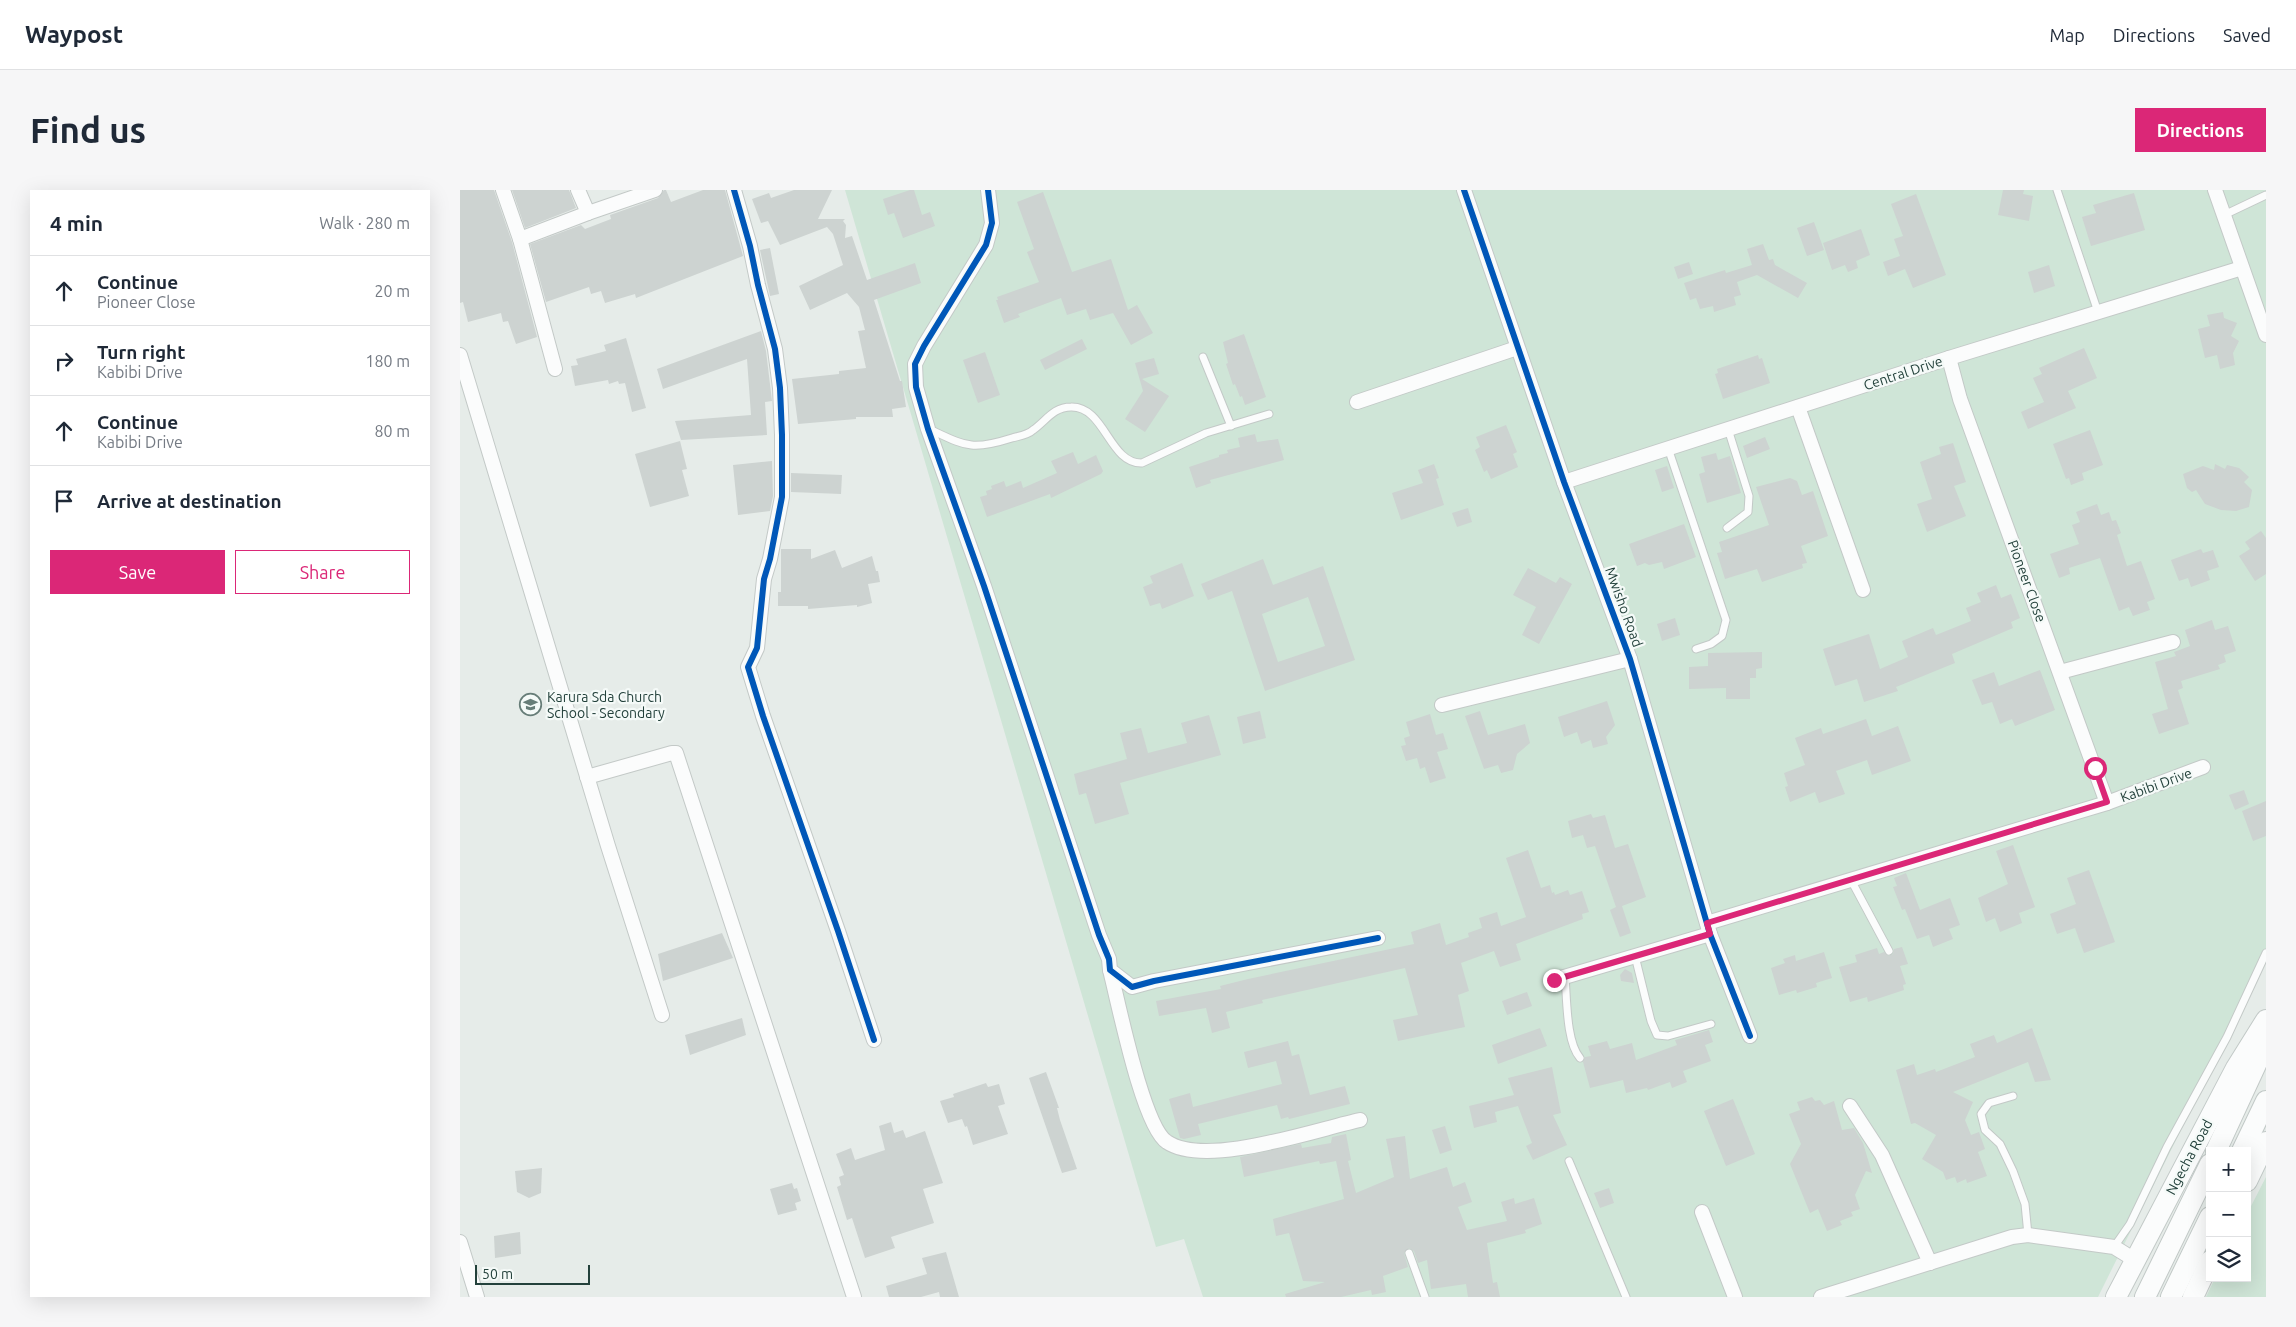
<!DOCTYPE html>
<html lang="en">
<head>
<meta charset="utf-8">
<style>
	body { margin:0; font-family:Ubuntu,sans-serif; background:#f6f6f7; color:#1f2937 }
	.controls { position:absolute; right:15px; bottom:15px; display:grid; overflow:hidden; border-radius:0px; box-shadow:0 5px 20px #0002 }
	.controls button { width:45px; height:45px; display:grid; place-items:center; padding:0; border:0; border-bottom:1px solid #e0e1e3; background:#fff; color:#1f2937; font:25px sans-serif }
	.scale { position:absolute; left:15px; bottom:12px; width:115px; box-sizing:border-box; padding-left:5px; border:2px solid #23413b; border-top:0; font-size:14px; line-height:18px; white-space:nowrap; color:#23413b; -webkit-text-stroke:4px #f5faf8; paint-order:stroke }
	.stop { position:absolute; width:15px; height:15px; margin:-11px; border:4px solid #db2777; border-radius:50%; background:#fff }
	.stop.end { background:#db2777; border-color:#fff; box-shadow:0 1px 5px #0008 }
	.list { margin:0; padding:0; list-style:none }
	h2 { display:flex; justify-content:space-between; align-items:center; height:65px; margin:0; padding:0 20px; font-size:21px }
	h2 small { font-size:16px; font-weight:400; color:#747a83 }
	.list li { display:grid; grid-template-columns:32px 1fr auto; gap:15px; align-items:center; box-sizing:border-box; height:70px; padding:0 20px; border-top:1px solid #e0e1e3 }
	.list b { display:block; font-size:19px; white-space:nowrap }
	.list p { margin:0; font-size:16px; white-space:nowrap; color:#747a83 }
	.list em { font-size:16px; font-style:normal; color:#747a83 }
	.actions { display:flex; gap:10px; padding:15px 20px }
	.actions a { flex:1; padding:11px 0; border:1px solid #db2777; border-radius:0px; text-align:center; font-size:18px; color:#db2777 }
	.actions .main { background:#db2777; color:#fff }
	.icon { flex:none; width:28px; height:28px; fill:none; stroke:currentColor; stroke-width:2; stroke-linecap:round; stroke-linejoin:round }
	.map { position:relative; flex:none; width:1806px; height:1107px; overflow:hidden; border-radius:0px }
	header { display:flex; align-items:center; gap:30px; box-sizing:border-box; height:70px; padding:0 25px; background:#fff; border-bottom:1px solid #e0e1e3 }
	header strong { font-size:24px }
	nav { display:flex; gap:28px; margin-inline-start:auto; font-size:18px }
	.intro { display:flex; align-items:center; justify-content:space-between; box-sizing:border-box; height:120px; padding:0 30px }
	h1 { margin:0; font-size:35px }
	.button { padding:12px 22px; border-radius:0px; background:#db2777; color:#fff; font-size:18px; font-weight:700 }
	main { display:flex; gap:30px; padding:0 30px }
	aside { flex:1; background:#fff; border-radius:0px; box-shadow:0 5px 20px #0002 }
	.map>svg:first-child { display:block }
	.green { fill:#cfe5d7 }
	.building { fill:#cdd3d1; fill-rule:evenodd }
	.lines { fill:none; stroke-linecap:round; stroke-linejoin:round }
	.lane-casing { stroke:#c3c9c7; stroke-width:9 }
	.street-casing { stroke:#c3c9c7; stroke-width:16 }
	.secondary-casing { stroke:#c2c9c7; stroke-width:22 }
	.lane { stroke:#fbfcfc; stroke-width:7 }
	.street { stroke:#fbfcfc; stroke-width:14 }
	.secondary { stroke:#fbfcfc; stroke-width:20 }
	.cycleway-casing { stroke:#f5faf8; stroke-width:9 }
	.cycleway { stroke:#0057b8; stroke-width:6 }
	.route { stroke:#db2777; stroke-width:6 }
	.labels { text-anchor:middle; stroke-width:4.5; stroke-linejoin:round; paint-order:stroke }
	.street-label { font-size:14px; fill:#23413b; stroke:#f5faf8 }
	.poi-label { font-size:14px; fill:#23413b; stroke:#f5faf8; text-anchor:start }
</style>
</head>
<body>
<header>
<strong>Waypost</strong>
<nav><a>Map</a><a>Directions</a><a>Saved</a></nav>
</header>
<div class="intro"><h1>Find us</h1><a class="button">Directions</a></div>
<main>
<aside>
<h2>4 min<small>Walk · 280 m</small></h2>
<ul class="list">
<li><svg class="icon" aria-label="ahead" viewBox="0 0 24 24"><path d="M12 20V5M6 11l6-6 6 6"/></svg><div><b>Continue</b><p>Pioneer Close</p></div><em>20 m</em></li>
<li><svg class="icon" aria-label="right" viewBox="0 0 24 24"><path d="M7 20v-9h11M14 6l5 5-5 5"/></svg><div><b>Turn right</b><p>Kabibi Drive</p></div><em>180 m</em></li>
<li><svg class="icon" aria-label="ahead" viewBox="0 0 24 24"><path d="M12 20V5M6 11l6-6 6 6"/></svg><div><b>Continue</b><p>Kabibi Drive</p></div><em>80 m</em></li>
<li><svg class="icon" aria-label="arrive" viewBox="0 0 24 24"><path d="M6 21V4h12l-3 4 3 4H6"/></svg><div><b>Arrive at destination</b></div></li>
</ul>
<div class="actions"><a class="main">Save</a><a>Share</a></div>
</aside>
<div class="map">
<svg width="1806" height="1107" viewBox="0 0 1806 1107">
	<rect width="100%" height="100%" fill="#e6ece9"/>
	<g class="green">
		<polygon points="385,0 1806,0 1806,769 1638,1107 743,1107 724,1049 696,1057"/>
		<polygon points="1806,987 1806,1107 1746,1107 1755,1088 1787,1088 1787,1024"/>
	</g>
	<g class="building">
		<polygon points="0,0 34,0 52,52 77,147 56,154 48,131 43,132 41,123 8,132 3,112 0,113"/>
		<polygon points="52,0 109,0 116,18 65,38"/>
		<polygon points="204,0 206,0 211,12 243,0 265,0 283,66 176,108 175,104 145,113 141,101 131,104 129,97 86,112 70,54 121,35 125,39 151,29 150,25 198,8"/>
		<polygon points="334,0 372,0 358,29 385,29 383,31 386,35 385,48 392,46 407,90 455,73 461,93 414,110 440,191 442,191 446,217 432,219 433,227 396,227 396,229 338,234 332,189 379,184 379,181 406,178 398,141 405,140 399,117 387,103 350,120 339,96 383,75 373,44 367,37 320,55 308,31 301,33 292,9 309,3 311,8"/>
		<polygon points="450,0 454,0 462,25 470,22 475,36 443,48 434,23 428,25 423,9"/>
		<polygon points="1543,0 1564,0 1563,4 1573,6 1569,31 1538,25"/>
		<polygon points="583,2 612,82 651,69 668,120 677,115 693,143 671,155 653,123 630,130 626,119 607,125 601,108 558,124 560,127 544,133 536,110 538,110 537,107 579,92 567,62 574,59 557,12"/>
		<polygon points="1674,3 1685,40 1631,56 1622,27 1636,23 1633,15"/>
		<polygon points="1456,4 1486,85 1453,98 1445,79 1428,86 1423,72 1440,66 1434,49 1443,46 1431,14"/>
		<polygon points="1354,32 1364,60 1347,66 1337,38"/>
		<polygon points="1401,39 1410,65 1396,71 1398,78 1388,82 1385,75 1372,80 1363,53"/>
		<polygon points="1303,54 1309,70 1313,69 1315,75 1347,93 1338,108 1297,85 1277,92 1281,105 1274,107 1276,115 1254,122 1253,116 1240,119 1236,108 1230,110 1224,93 1265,80 1266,83 1292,75 1287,59"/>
		<polygon points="310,58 319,104 310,106 300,60"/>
		<polygon points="1229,72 1233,84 1218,89 1214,77"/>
		<polygon points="1589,75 1595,96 1574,103 1568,82"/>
		<polygon points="1763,122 1764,128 1777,133 1771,146 1779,151 1773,163 1775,175 1760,179 1757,165 1745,168 1738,139 1750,136 1747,125"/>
		<polygon points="301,141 306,161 312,211 305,212 307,245 221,250 215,231 291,225 287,169 203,199 197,179"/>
		<polygon points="784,144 806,207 785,215 782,206 780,207 775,194 773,195 766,174 768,173 763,152"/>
		<polygon points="166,148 186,218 172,222 165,193 159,194 158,191 149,194 148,190 115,196 111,176 118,175 116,169 146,161 144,155"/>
		<polygon points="622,149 627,159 585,180 580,170"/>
		<polygon points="1624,158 1637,188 1608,201 1616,218 1568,239 1561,222 1584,212 1573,188 1582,184 1579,178"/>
		<polygon points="525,162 540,205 518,213 503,170"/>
		<polygon points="1298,165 1299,169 1302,168 1310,193 1263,209 1255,184 1258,183 1257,179"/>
		<polygon points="694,168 699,184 682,189 709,206 685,242 665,229 683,201 675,173"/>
		<polygon points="1046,235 1057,262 1053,264 1058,277 1031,289 1027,280 1024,282 1015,260 1020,257 1016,247"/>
		<polygon points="1630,240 1643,275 1622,283 1624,290 1611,295 1609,288 1606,289 1593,254"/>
		<polygon points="795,244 797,252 818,249 824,270 750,290 751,293 736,298 729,277 759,267 759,265 768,263 767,260 780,257 778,248"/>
		<polygon points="1305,247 1310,259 1287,268 1283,256"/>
		<polygon points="220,251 227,279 222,280 229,306 190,317 175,264"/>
		<polygon points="1493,253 1506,292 1494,296 1506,326 1467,342 1457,314 1472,309 1460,272 1481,264 1479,257"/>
		<polygon points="613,262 618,274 636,265 643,281 641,284 591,308 590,304 527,327 520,307 527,305 526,301 532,299 531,296 544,291 546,297 561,291 563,298 597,283 591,271"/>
		<polygon points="1256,263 1258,270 1270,266 1281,303 1247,313 1239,284 1245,282 1241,267"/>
		<polygon points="312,271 313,306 310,321 278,325 273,275"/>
		<polygon points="974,274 979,288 976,289 984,315 941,330 932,303 963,293 958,280"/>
		<polygon points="1755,274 1765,279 1767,275 1779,278 1789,287 1784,292 1792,300 1789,317 1776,321 1761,320 1745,314 1736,300 1732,302 1727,298 1723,284 1743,276 1754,280"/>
		<polygon points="1207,276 1214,298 1202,302 1195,280"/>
		<polygon points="331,283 382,285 381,304 331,302"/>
		<polygon points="1330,288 1337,291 1342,305 1353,301 1368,346 1341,356 1347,373 1342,374 1343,378 1302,392 1297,379 1265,389 1257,363 1262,362 1259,352 1309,335 1296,297"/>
		<polygon points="1637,314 1641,325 1649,322 1652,331 1656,330 1661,343 1657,345 1667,376 1681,371 1695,409 1687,412 1690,420 1673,426 1669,417 1659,421 1640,368 1609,378 1610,384 1599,388 1590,364 1619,354 1612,335 1620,332 1616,322"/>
		<polygon points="1008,318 1012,332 997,337 992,323"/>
		<polygon points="1224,334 1236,367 1204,379 1202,372 1189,375 1185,373 1177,376 1169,354"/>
		<polygon points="1801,341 1806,348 1806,384 1795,391 1779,366 1790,359 1785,352"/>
		<polygon points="321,359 351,359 351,369 375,360 382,378 412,366 416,381 418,381 420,392 408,394 412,413 397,417 397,415 348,419 348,416 318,416 318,402 321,402"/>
		<polygon points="1741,359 1743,363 1753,360 1759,377 1747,381 1750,390 1731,397 1728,388 1719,391 1711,370"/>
		<path d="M803,369L813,395L863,376L895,470L805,501L772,401L748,410L741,394ZM848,407L865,456L818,472L802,424Z"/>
		<polygon points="722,373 734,406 702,419 700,413 690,416 683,397 693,393 690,386"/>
		<polygon points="1068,378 1096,393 1100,387 1112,394 1079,454 1062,445 1076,417 1053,405"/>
		<polygon points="1536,395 1541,408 1551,404 1560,428 1551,432 1553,438 1492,464 1495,473 1436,497 1438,501 1404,512 1397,489 1375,496 1363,459 1409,444 1420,479 1448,467 1442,451 1473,438 1476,445 1511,431 1506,418 1521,412 1517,403"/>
		<polygon points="1215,428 1220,445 1202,451 1197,434"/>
		<polygon points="1752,430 1755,440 1768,436 1776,461 1764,465 1766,472 1758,475 1760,479 1721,491 1723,498 1718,500 1729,534 1699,544 1692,524 1708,519 1695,472 1716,466 1714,462 1730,456 1725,440"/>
		<polygon points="1302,462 1302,478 1296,479 1296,488 1290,488 1290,509 1266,509 1266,498 1229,499 1229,477 1248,476 1248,463"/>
		<polygon points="1580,480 1595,520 1555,536 1552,529 1540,534 1532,512 1522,515 1512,490 1534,482 1539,496"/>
		<polygon points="1147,511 1155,535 1146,547 1148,554 1133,558 1131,550 1121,554 1117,542 1104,547 1098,527"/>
		<polygon points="800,521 806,548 783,554 777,527"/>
		<polygon points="1020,521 1028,545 1065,534 1070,553 1057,564 1053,580 1041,583 1038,575 1024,579 1005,526"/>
		<polygon points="970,524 976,545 983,543 988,559 977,562 986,588 970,593 965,577 960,579 957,568 946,571 941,556 946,555 944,548 950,546 946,532"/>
		<polygon points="749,525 761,565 660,593 669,624 635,634 626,603 619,605 614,584 667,569 660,543 681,538 688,563 727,553 721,533"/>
		<polygon points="1406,529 1412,546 1438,536 1451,571 1412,585 1407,570 1376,581 1385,604 1359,613 1355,602 1330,612 1325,597 1328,596 1324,583 1345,575 1335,548 1361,538 1363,544"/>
		<polygon points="1784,600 1789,614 1775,620 1769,605"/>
		<polygon points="1806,611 1806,646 1793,651 1782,621"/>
		<polygon points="1131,624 1133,628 1145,625 1155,658 1168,654 1186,707 1162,716 1171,743 1160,747 1150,720 1156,717 1135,656 1127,658 1123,645 1112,648 1108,631"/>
		<polygon points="1553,655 1575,717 1559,723 1562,733 1540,742 1535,728 1526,732 1518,708 1548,694 1536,661"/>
		<polygon points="1068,660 1081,698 1090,695 1092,703 1094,702 1095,705 1108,700 1110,705 1122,701 1129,722 1122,724 1123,729 1056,754 1061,770 1040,777 1034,761 1001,773 1009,801 998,805 1005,837 938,851 933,830 958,825 945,778 802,810 803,813 766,822 770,838 752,843 746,818 699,826 696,811 761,799 760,796 788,789 954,754 951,742 980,733 986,755 1009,747 1008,743 1022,738 1019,728 1037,722 1041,736 1066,727 1046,668"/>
		<polygon points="1629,680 1655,752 1624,763 1615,738 1597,744 1590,724 1616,714 1607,688"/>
		<polygon points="1446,683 1460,720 1490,708 1500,735 1489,739 1493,749 1473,757 1469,745 1457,749 1445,719 1442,720 1433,697 1437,696 1434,688"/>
		<polygon points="262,743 273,768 203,791 198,764"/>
		<polygon points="1442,757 1448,774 1440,776 1446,794 1443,795 1444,800 1408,812 1407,807 1390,812 1379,777 1397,772 1395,765 1417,758 1419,764 1424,762 1429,766 1433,764 1434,759"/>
		<polygon points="1364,762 1372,788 1356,793 1357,797 1337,803 1336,800 1319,805 1311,778 1325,773 1323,769 1335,765 1336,771"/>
		<polygon points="1165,779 1172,783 1174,793 1161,791 1160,785"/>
		<polygon points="1067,802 1072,816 1047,825 1042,811"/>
		<polygon points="282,828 286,845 230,865 225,845"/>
		<polygon points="1080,838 1087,856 1038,874 1032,855"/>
		<polygon points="1572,838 1591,890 1575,892 1568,872 1493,902 1513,912 1505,930 1511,945 1519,942 1525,959 1518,962 1527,986 1507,993 1506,989 1497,993 1495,987 1486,990 1483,982 1462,969 1476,945 1455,933 1451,934 1436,880 1454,874 1457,885 1475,879 1476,882 1515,867 1510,854 1534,845 1537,853"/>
		<polygon points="1249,840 1253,852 1245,855 1251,871 1223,881 1227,892 1212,898 1210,892 1188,900 1187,898 1166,903 1163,890 1130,898 1123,872 1125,867 1131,866 1128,856 1147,851 1150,859 1172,853 1176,870 1217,855 1215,850"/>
		<polygon points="828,851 832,866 839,864 850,905 885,896 890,914 829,929 828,927 821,929 817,915 738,934 741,945 724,949 720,948 709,909 730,903 733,917 822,894 816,871 788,878 784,862"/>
		<polygon points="1092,877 1101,923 1093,925 1107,955 1073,970 1066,956 1072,953 1058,916 1035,922 1037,932 1014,938 1009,916 1054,905 1048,888"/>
		<polygon points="586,882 599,918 597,918 600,930 617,979 602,983 569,888"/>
		<polygon points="526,893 528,897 539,894 545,914 538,916 548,944 513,955 507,936 505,937 502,929 488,933 480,911 494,907 493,904"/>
		<polygon points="1352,907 1355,911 1360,910 1364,915 1374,911 1382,940 1394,938 1403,953 1412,983 1406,981 1395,1005 1400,1019 1391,1022 1393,1026 1380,1031 1382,1035 1367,1041 1358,1019 1350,1023 1330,974 1341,954 1329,924 1340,920 1337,912"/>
		<polygon points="1273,909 1295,964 1266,976 1244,921"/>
		<polygon points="431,932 434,943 443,940 446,948 465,941 483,993 463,999 474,1033 431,1047 435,1058 405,1068 392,1028 387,1030 377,997 381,995 379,987 384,985 376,964 391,958 395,970 425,960 419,936"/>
		<polygon points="985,936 992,960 980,964 972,940"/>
		<polygon points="886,944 891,970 888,971 896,1003 934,987 926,949 945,946 950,989 987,977 993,997 1005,992 1012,1012 998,1017 1007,1040 1047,1031 1041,1012 1054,1008 1055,1014 1074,1008 1082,1034 1065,1040 1066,1043 1027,1053 1033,1093 1037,1092 1040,1107 1008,1107 1006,1094 971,1099 967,1070 958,1073 954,1061 949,1058 944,1063 948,1077 923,1086 926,1102 912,1105 911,1100 881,1107 826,1107 825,1104 865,1092 843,1091 829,1043 816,1046 813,1029 884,1009 876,971 860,974 859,971 784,987 780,967 841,954 842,958 871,953 872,947"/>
		<polygon points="82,978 81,1003 69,1008 57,1002 55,981"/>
		<polygon points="332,993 334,999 337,998 341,1011 335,1013 337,1020 318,1025 310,999"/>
		<polygon points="1149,998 1154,1013 1140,1018 1134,1003"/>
		<polygon points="60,1042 61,1064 35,1068 34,1046"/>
		<polygon points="486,1062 499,1107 480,1107 479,1102 461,1107 429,1107 426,1096 467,1084 462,1068"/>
	</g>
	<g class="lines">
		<defs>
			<g id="lane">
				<polyline points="1597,0 1638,122"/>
				<polyline points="1764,25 1806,5"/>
				<polyline points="743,167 771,236"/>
				<path d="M469,239C506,256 511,261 552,248C559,246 568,245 573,240C586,231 593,217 611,217C645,216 649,274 682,273L746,243L809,224"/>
				<polyline points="1208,258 1266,430 1262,446 1251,454 1236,459"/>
				<polyline points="1267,338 1288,322 1289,306 1268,239"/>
				<polyline points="1391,690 1429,761"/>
				<polyline points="1175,766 1191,831 1197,845 1208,846 1251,834"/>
				<path d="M1105,787C1107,808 1106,852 1120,868"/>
				<polyline points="1553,906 1529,913 1521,924 1525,940 1540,954 1553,981 1565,1014 1568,1045"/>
				<polyline points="1109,971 1166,1107"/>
				<polyline points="1654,1057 1670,1034 1707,957 1767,847 1806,763"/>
				<polyline points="949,1063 965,1107"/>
			</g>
			<g id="street">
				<polyline points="43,0 60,49 128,23"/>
				<polyline points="118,0 128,23 195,0"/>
				<polyline points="274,0 290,56 298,95 315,159 320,198 322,245 322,307 310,369 304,389 297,458 288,477 303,526 378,741 414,850"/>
				<polyline points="528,0 532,33 526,55 464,156 455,174 456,197 468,239 524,396 639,745 649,769 650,780 672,797 694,791 918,748"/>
				<polyline points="1004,0 1104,292 1170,469 1250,744 1290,846"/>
				<polyline points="1755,0 1806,145"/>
				<polyline points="60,49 95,179"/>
				<polyline points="0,165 148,656 202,825"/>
				<polyline points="1489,168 1500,209 1647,613"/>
				<polyline points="897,212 1057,158"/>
				<polyline points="1338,217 1403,400"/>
				<polyline points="1104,292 1489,168 1782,78"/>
				<polyline points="1600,482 1713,452"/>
				<polyline points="982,515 1170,469"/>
				<polyline points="127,587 212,563 216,563 394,1107"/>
				<polyline points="1247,733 1647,613 1743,577"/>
				<path d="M650,780C658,811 683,937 707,952C746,978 854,940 900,930"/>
				<polyline points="1094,790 1250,744"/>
				<polyline points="1390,916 1422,965 1470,1073"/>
				<polyline points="1242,1022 1275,1107"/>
				<polyline points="0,1052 17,1107"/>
				<polyline points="1361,1107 1552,1047 1568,1045 1654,1057 1675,1070"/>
			</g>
			<g id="secondary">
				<polyline points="1756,961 1806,853"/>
				<polyline points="1782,961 1806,911"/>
				<polyline points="1787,991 1806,952"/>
				<polyline points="1656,1107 1776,878 1806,830"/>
				<polyline points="1685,1107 1750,974"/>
				<polyline points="1711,1107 1750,1027"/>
				<polyline points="1733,1107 1750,1071"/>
			</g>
		</defs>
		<use href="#lane" class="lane-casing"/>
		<use href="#street" class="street-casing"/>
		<use href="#secondary" class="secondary-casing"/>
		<use href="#lane" class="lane"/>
		<use href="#street" class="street"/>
		<use href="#secondary" class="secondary"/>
		<defs>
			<g id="cycleway">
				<polyline points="274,0 290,56 298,95 315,159 320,198 322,245 322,307 310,369 304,389 297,458 288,477 303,526 378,741 414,850"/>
				<polyline points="528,0 532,33 526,55 464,156 455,174 456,197 468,239 524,396 639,745 649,769 650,780 672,797 694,791 918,748"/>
				<polyline points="1004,0 1104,292 1170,469 1250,744 1290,846"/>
			</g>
		</defs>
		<use href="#cycleway" class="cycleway-casing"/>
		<use href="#cycleway" class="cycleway"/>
	</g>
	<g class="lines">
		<polyline class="route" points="1094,790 1250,744 1247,733 1647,612 1635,578"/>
	</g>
	<defs>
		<symbol id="school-ring" viewBox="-11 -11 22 22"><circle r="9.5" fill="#f5faf8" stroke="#677d78" stroke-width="1.5"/><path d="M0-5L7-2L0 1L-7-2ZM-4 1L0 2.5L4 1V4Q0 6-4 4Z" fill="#677d78"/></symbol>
	</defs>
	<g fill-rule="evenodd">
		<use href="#school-ring" x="58" y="502" width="25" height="25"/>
	</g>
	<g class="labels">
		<g class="street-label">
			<text transform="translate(1443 183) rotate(-18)" y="5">Central Drive</text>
			<text transform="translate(1567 391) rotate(70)" y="5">Pioneer Close</text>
			<text transform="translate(1164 417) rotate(70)" y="5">Mwisho Road</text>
			<text transform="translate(1696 595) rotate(-20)" y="5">Kabibi Drive</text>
			<text transform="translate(1729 967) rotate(-62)" y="5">Ngecha Road</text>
		</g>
		<g class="poi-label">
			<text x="87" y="512">Karura Sda Church<tspan x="87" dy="16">School - Secondary</tspan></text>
		</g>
	</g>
</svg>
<div class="controls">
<button>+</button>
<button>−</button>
<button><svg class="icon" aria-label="layers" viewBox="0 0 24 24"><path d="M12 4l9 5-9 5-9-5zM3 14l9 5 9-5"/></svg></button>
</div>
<div class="scale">50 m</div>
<div class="stop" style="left:1635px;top:578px"></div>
<div class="stop end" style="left:1094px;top:790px"></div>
</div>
</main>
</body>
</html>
